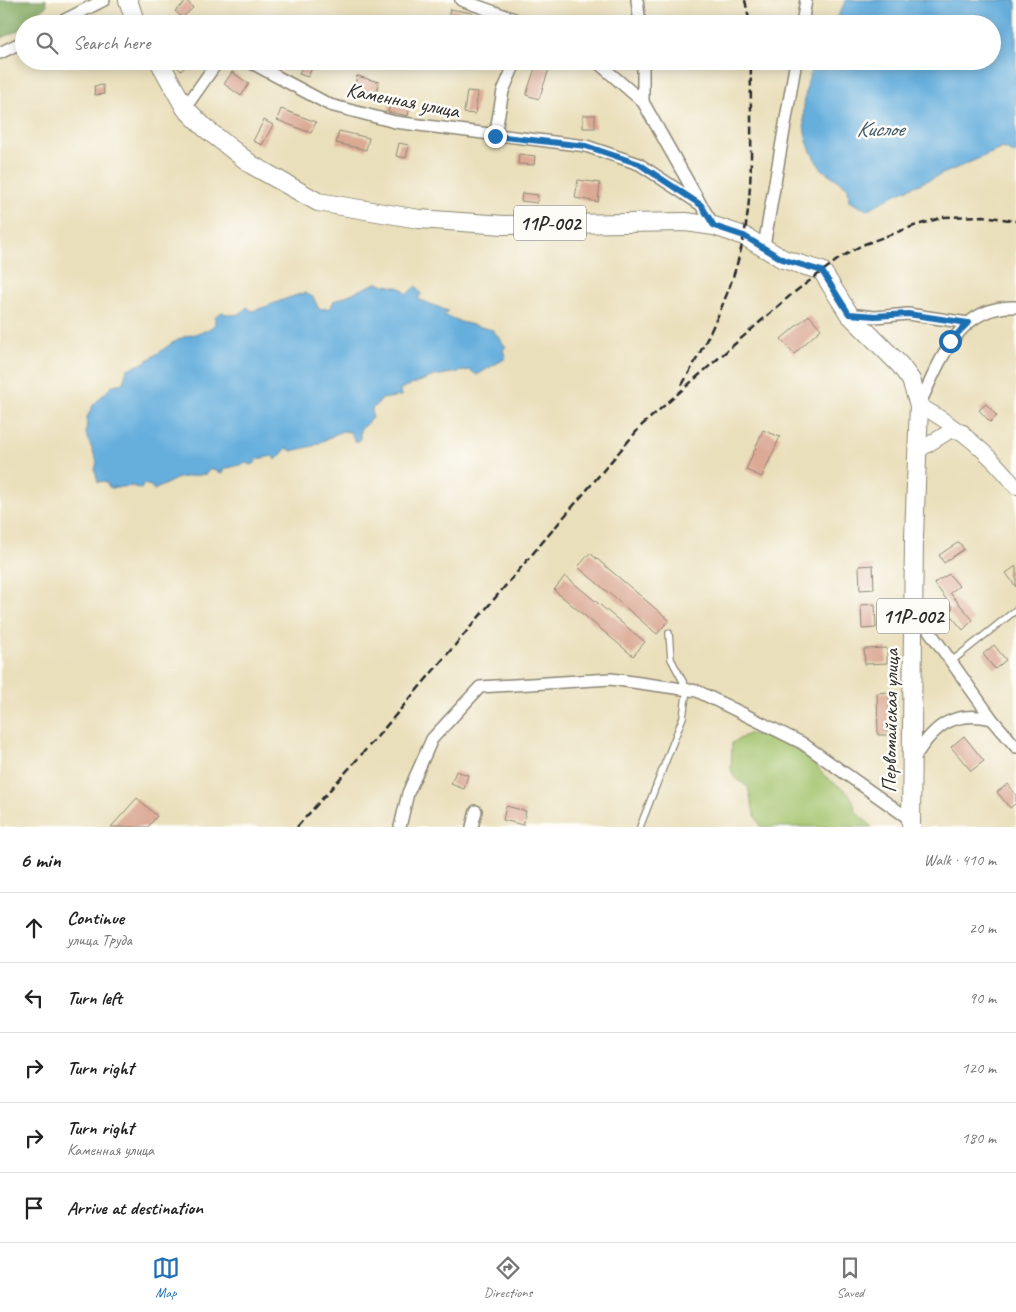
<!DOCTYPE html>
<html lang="en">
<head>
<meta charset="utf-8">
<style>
	body { margin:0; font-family:Caveat,sans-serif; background:#f2f2f2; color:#222 }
	.stop { position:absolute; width:15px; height:15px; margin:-11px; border:4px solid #1f6fb2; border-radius:50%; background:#fff }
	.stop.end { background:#1f6fb2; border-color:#fff; box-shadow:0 1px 5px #0008 }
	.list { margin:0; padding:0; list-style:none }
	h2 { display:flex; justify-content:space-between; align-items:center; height:65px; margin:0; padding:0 20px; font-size:21px }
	h2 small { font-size:16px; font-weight:400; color:#767676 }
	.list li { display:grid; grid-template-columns:32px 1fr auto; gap:15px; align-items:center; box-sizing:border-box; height:70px; padding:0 20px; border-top:1px solid #e0e0e0 }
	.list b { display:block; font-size:19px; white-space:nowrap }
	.list p { margin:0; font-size:16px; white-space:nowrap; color:#767676 }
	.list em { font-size:16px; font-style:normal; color:#767676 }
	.icon { flex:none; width:28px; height:28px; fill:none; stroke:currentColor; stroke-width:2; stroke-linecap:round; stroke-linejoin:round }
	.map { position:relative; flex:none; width:1016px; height:827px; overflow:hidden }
	.search { position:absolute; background:#fff; box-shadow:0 2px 12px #0003; left:15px; right:15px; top:15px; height:55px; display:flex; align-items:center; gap:12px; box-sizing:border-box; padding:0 18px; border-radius:28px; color:#767676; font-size:19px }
	.sheet { height:415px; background:#fff }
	nav { display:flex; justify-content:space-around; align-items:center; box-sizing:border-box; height:70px; border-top:1px solid #e0e0e0; background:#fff; font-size:14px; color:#767676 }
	nav a { display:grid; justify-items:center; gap:2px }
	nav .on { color:#1f6fb2 }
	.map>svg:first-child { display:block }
	.green { fill:#a3c36c; stroke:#67774c }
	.forest { fill:#82a960; stroke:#566a46 }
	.water { fill:#66afdd; stroke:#486d84 }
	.building { fill:#dba994 }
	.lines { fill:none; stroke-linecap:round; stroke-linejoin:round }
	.service-casing { stroke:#8a8573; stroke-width:8 }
	.minor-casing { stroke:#8a8573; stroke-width:14 }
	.tertiary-casing { stroke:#8a8573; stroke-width:16 }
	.primary-casing { stroke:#8a8573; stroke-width:20 }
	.service { stroke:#fff; stroke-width:5.5 }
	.minor { stroke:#fff; stroke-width:11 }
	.tertiary { stroke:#fff; stroke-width:14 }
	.primary { stroke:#fff; stroke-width:18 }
	.rail { stroke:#2b2b2b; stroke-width:2.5; stroke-dasharray:8 4; stroke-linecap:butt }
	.route { stroke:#1f6fb2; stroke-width:6 }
	.labels { text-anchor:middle; stroke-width:5; stroke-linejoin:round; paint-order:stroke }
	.shield { fill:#fdfcf7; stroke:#6a6a68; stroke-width:1 }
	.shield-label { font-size:20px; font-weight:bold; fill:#2b2b2b }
	.street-label { font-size:21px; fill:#2b2b2b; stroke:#fdfcf7 }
	.water-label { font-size:22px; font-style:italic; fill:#405969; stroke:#fdfcf7 }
</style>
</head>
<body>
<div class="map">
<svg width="1016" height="827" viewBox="0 0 1016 827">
	<rect width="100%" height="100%" fill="#fdfcf7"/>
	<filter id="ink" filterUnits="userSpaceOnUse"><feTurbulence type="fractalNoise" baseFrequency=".02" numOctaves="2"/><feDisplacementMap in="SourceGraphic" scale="10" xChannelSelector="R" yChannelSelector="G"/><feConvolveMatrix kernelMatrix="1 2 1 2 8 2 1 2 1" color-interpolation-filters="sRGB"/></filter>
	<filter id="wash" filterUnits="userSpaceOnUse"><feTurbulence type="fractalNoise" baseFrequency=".0096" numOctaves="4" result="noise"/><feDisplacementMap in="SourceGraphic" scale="20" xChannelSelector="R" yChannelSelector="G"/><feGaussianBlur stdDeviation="1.12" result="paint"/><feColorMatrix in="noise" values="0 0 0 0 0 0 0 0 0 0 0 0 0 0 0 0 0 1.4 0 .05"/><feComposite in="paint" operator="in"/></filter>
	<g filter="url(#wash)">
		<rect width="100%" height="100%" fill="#eadfbb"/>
		<path class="green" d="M748,734C771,734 798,747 814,763C818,767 820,772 824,775C837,788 854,789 855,811L872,827H761L754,813L748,787L734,777L731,769L732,743Z"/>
		<polygon class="forest" points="0,0 46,0 47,5 28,24 24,24 24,27 0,39"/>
		<g class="water">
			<path d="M846,0H1016V154L1003,148L896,194L867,210L849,201L848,188C840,181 831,176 823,170C819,167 816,161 814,157C797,127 804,91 814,61H992V24H834Z"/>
			<path d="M376,283L401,288L407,294L416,286L421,294L418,299L448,311L444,315L461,322L493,330L506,347L503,350L506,358L477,375L470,370L434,376L400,389L401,396L382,399L372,409V418L360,430V440L356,442L350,432L342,431L313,446L292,451L287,448L276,460L272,456L258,459L254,464L250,465L247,463L224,469L222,474L214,469L209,470L206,474L178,478L154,490L151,486L144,484L141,489L132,486L110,488L105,481L98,482L95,470L97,462L86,434L87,417L94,404L113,385L123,383L127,369C148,364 161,349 179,339C191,333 206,334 215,324V317L222,312C232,317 241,316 247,307L252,311C271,306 286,297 305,293L313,297L319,309L330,308L334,301Z"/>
		</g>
		<g id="blocks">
			<g class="building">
				<polygon points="187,1 193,8 182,18 175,11"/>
				<polygon points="450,9 472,13 471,24 447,24"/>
				<polygon points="172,61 191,61 181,71"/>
				<polygon points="304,61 315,61 308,77 299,74"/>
				<polygon points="536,65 549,69 539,99 526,95"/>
				<polygon points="232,72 249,84 241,96 224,84"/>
				<polygon points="357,76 379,82 375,98 353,93"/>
				<polygon points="103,85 104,94 95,95 94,86"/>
				<polygon points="467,91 478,92 475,114 464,113"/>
				<polygon points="391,97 411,101 408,116 388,112"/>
				<polygon points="281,109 316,122 311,133 277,120"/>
				<rect x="583" y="115" width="12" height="13"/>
				<polygon points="264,120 273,125 262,145 253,141"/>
				<polygon points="339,131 369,138 366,150 336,143"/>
				<polygon points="399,143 409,145 406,158 396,156"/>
				<polygon points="519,154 535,156 534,165 518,164"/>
				<polygon points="578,180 600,183 598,202 575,198"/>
				<polygon points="522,193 538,195 537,203 521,201"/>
				<polygon points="809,315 821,329 794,354 781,339"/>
				<polygon points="986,404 997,416 990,422 979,410"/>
				<polygon points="763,430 780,437 762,477 746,470"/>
				<polygon points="959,542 964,549 944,563 939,555"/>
				<polygon points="590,553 669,620 657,634 578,567"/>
				<polygon points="873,565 874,589 860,590 859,566"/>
				<polygon points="1016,566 1016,587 1006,573"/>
				<polygon points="949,574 959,586 950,593 973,620 963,630 948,612 953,608 934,583"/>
				<polygon points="565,576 645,642 633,656 554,590"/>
				<polygon points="875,604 876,628 862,629 861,605"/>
				<polygon points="994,645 1006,660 995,669 983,654"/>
				<polygon points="887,648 887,663 865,664 864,649"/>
				<polygon points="889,692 890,735 878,735 877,693"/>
				<polygon points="964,736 984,761 971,771 951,747"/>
				<polygon points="456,771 468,775 464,789 451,784"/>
				<polygon points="1008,784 1016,795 1016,803 1010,808 997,792"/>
				<polygon points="137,798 157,816 148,827 111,827"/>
				<polygon points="506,806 526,811 523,825 503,820"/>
			</g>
		</g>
	</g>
	<g filter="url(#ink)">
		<use href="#blocks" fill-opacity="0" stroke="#8a8573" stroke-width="1"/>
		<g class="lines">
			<defs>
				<g id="service">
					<polyline points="952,661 1016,610"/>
					<polyline points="640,827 683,717 687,689 671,659 669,633"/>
				</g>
				<g id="minor">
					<polyline points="461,0 528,24"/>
					<polyline points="637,0 640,24"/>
					<polyline points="57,24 104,0"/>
					<polyline points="802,24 806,0"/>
					<polyline points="0,53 24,41"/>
					<polyline points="248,61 330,105 395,122 586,146 639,164 701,205 714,226"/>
					<polyline points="596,61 643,102 700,203"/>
					<polyline points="643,61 643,102"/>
					<polyline points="185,108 218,61"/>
					<polyline points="495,136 503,91 516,61"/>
					<polyline points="764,246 796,61"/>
					<polyline points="849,314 875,317 908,314 968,323"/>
					<path d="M919,405C940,363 958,304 1016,307"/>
					<polyline points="913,608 992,719 1016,747"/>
					<path d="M913,760C932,728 952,709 992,719"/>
					<polyline points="400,827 408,793 432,739 480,687 611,679 697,691 802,743 911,820"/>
					<polyline points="472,827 476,811"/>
				</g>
				<g id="tertiary">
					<path d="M919,405C957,426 989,452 1016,487"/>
					<polyline points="918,451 950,431 963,432"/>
				</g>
				<g id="primary">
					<polyline points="128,0 136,24"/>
					<polyline points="159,61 185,108 205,128 252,165 318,202 419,219 504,225 686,222 714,226 744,236 783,259 822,271 849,314 900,365 911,380 919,405 914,537 911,827"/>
				</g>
			</defs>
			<use href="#service" class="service-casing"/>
			<use href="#minor" class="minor-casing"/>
			<use href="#tertiary" class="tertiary-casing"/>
			<use href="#primary" class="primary-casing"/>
			<use href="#service" class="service"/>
			<use href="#minor" class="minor"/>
			<use href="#tertiary" class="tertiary"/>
			<use href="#primary" class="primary"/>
			<g class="rail">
				<polyline points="745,0 750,24"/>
				<path d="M682,385C715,328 744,267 749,199C753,154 750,107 751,61"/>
				<polyline points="297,827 377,737 642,425 792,294 840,258 862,245 914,226 944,217 984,216 1016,221"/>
			</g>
		</g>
	</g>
	<g class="lines" filter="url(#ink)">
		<polyline class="route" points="495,136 586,146 639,164 701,205 714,226 744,236 782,259 822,271 849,314 875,316 908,314 968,323 950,341"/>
	</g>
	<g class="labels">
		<g class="shield">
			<rect x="514" y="205.5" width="72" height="35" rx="4"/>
			<rect x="877" y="598.5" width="72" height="35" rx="4"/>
		</g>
		<g class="shield-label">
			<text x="550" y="230">11Р-002</text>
			<text x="913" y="623">11Р-002</text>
		</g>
		<g class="street-label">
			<text transform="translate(403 100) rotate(11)" y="7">Каменная улица</text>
			<text transform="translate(890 721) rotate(-89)" y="7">Первомайская улица</text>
		</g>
		<g class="water-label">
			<text x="880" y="136">Кислое</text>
		</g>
	</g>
</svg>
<div class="stop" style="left:950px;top:341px"></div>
<div class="stop end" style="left:495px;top:136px"></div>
<div class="search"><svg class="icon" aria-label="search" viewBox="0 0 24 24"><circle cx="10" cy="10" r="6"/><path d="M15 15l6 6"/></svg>Search here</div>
</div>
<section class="sheet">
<h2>6 min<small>Walk · 410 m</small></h2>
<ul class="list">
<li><svg class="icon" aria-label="ahead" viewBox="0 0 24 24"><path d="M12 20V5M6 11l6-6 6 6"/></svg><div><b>Continue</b><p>улица Труда</p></div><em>20 m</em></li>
<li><svg class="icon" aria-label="left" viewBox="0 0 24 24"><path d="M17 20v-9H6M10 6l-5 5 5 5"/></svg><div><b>Turn left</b></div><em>90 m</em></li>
<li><svg class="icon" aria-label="right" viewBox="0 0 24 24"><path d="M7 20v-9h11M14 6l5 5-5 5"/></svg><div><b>Turn right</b></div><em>120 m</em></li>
<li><svg class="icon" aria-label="right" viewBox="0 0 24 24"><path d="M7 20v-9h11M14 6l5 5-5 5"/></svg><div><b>Turn right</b><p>Каменная улица</p></div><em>180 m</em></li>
<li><svg class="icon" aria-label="arrive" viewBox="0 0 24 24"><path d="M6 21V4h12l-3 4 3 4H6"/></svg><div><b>Arrive at destination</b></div></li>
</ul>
</section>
<nav>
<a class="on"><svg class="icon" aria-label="map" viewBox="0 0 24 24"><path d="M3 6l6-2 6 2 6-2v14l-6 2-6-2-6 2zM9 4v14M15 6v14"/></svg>Map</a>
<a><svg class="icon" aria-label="directions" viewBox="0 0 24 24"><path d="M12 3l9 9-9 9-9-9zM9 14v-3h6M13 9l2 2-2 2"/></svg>Directions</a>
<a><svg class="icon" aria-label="saved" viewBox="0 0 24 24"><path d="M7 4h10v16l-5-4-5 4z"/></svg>Saved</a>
</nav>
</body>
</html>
